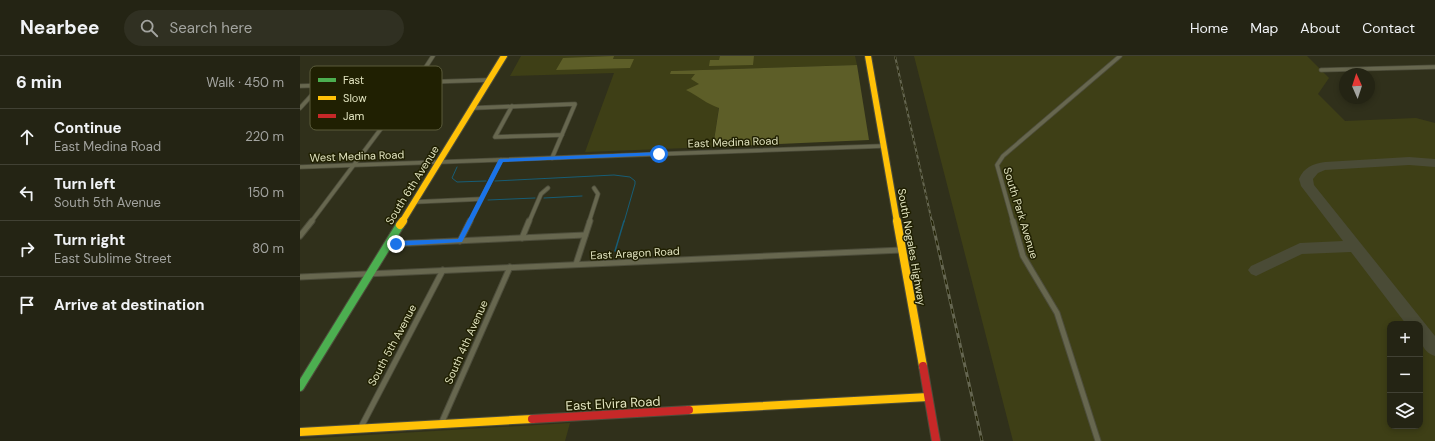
<!DOCTYPE html>
<html lang="en">
<head>
<meta charset="utf-8">
<style>
	body { margin:0; font-family:"DM Sans",sans-serif; background:#303022; color:#f1f3f6 }
	.controls { position:absolute; right:12px; bottom:12px; display:grid; overflow:hidden; border-radius:8px; box-shadow:0 2px 6px #0003 }
	.controls button { width:36px; height:36px; display:grid; place-items:center; padding:0; border:0; border-bottom:1px solid #414134; background:#242414; color:#f1f3f6; font:20px sans-serif }
	.compass { position:absolute; left:1039px; top:12px; width:36px; height:36px; border-radius:50%; background:#242414; box-shadow:0 2px 6px #0003; rotate:357deg }
	.stop { position:absolute; width:12px; height:12px; margin:-9px; border:3px solid #1a73e8; border-radius:50%; background:#fff }
	.stop.end { background:#1a73e8; border-color:#fff; box-shadow:0 1px 4px #0008 }
	.list { margin:0; padding:0; list-style:none }
	h2 { display:flex; justify-content:space-between; align-items:center; height:52px; margin:0; padding:0 16px; font-size:17px }
	h2 small { font-size:13px; font-weight:400; color:#a3a4a0 }
	.list li { display:grid; grid-template-columns:26px 1fr auto; gap:12px; align-items:center; box-sizing:border-box; height:56px; padding:0 16px; border-top:1px solid #414134 }
	.list b { display:block; font-size:15px; white-space:nowrap }
	.list p { margin:0; font-size:13px; white-space:nowrap; color:#a3a4a0 }
	.list em { font-size:13px; font-style:normal; color:#a3a4a0 }
	.icon { flex:none; width:22px; height:22px; fill:none; stroke:currentColor; stroke-width:2; stroke-linecap:round; stroke-linejoin:round }
	.map { position:relative; flex:none; width:1135px; height:385px; overflow:hidden }
	header { display:flex; align-items:center; gap:24px; box-sizing:border-box; height:56px; padding:0 20px; background:#242414; border-bottom:1px solid #414134 }
	header strong { font-size:19px }
	nav { display:flex; gap:22px; margin-inline-start:auto; font-size:14px }
	.search { width:280px; height:36px; background:#303022; display:flex; align-items:center; gap:10px; box-sizing:border-box; padding:0 14px; border-radius:22px; color:#a3a4a0; font-size:15px }
	main { display:flex }
	aside { flex:1; background:#242414 }
	.map>svg:first-child { display:block }
	.built { fill:#3e3f16; fill-rule:evenodd }
	.green { fill:#5d5e28 }
	.lines { fill:none; stroke-linecap:round; stroke-linejoin:round }
	.stream-far1 { stroke:#175d76; stroke-width:1 }
	.stream { stroke:#175d76; stroke-width:1.5 }
	.taxiway { fill:#4a4b36; fill-rule:evenodd }
	.street-far1-casing { stroke:#4d4d3b; stroke-width:5 }
	.street-casing { stroke:#4d4d3b; stroke-width:7 }
	.fast-casing { stroke:#4d4d3b; stroke-width:10 }
	.slow-far1-casing { stroke:#4d4d3b; stroke-width:8 }
	.slow-casing { stroke:#4d4d3b; stroke-width:10 }
	.jam-casing { stroke:#4d4d3b; stroke-width:10 }
	.street-far1 { stroke:#67674f; stroke-width:3.5 }
	.street { stroke:#67674f; stroke-width:5 }
	.fast { stroke:#4caf50; stroke-width:8 }
	.slow-far1 { stroke:#ffc107; stroke-width:6 }
	.slow { stroke:#ffc107; stroke-width:8 }
	.jam { stroke:#c62828; stroke-width:8 }
	.rail-far1-casing { stroke:#656651; stroke-width:2 }
	.rail-casing { stroke:#656651; stroke-width:3 }
	.rail-far1 { stroke:#202002; stroke-width:1; stroke-dasharray:3.5; stroke-linecap:butt }
	.rail { stroke:#202002; stroke-width:1.5; stroke-dasharray:5; stroke-linecap:butt }
	.route { fill:#1a73e8 }
	.labels { text-anchor:middle; stroke-width:3; stroke-linejoin:round; paint-order:stroke }
	.street-label { font-size:11px; fill:#e2e4c0; stroke:#202002 }
	.near-street-label { font-size:13px; fill:#e2e4c0; stroke:#202002 }
	.key { fill:#202002; stroke:#5a5b3b; stroke-width:1 }
	.key-label { font-size:11px; fill:#e2e4c0 }
</style>
</head>
<body>
<header>
<strong>Nearbee</strong>
<div class="search"><svg class="icon" aria-label="search" viewBox="0 0 24 24"><circle cx="10" cy="10" r="6"/><path d="M15 15l6 6"/></svg>Search here</div>
<nav><a>Home</a><a>Map</a><a>About</a><a>Contact</a></nav>
</header>
<main>
<aside>
<h2>6 min<small>Walk · 450 m</small></h2>
<ul class="list">
<li><svg class="icon" aria-label="ahead" viewBox="0 0 24 24"><path d="M12 20V5M6 11l6-6 6 6"/></svg><div><b>Continue</b><p>East Medina Road</p></div><em>220 m</em></li>
<li><svg class="icon" aria-label="left" viewBox="0 0 24 24"><path d="M17 20v-9H6M10 6l-5 5 5 5"/></svg><div><b>Turn left</b><p>South 5th Avenue</p></div><em>150 m</em></li>
<li><svg class="icon" aria-label="right" viewBox="0 0 24 24"><path d="M7 20v-9h11M14 6l5 5-5 5"/></svg><div><b>Turn right</b><p>East Sublime Street</p></div><em>80 m</em></li>
<li><svg class="icon" aria-label="arrive" viewBox="0 0 24 24"><path d="M6 21V4h12l-3 4 3 4H6"/></svg><div><b>Arrive at destination</b></div></li>
</ul>
</aside>
<div class="map">
<svg width="1135" height="385" viewBox="0 0 1135 385">
	<rect width="100%" height="100%" fill="#30301b"/>
	<g class="built">
		<polygon points="221,0 555,0 557,9 371,15 371,18 424,16 413,91 285,96 314,17 210,20"/>
		<path d="M614,0H1007L1029,22L1018,38L1045,65L1116,62L1135,67V385H713ZM1090,268H1120V370H1090Z"/>
		<polygon points="270,367 265,385 0,385 0,383"/>
	</g>
	<g class="green">
		<polygon points="314,0 313,3 334,3 330,12 256,14 263,2"/>
		<polygon points="420,0 454,0 453,9 409,10 410,4 419,4"/>
		<path d="M557,9L569,84L413,91L419,52C407,48 398,40 386,34L399,28L391,23L395,18H370L371,15Z"/>
	</g>
	<g class="lines">
		<g class="stream-far1">
			<polyline points="157,111 152,122 157,126 186,125"/>
			<polyline points="195,125 314,119 330,121 335,125 335,128 324,166"/>
			<polyline points="244,142 282,140"/>
			<polyline points="188,144 235,142"/>
		</g>
		<polyline class="stream" points="315,195 324,165"/>
		<path class="taxiway" d="M1109,101L1135,103V111L1109,109L1025,114L1018,117L1013,123L1014,129L1135,280V300C1120,295 1120,282 1120,268H1106L1051,196L1002,198L956,220L951,218L948,214L951,210L1000,187L1043,185L1001,130L999,123C1004,111 1013,108 1025,106Z"/>
		<defs>
			<g id="street-far1">
				<polyline points="1021,14 1135,11"/>
				<polyline points="0,30 189,24"/>
				<polyline points="212,50 195,81 262,79"/>
				<polyline points="0,52 21,29"/>
				<polyline points="173,52 275,48 252,102"/>
				<polyline points="37,67 87,65"/>
				<polyline points="0,111 583,90"/>
				<polyline points="114,146 181,143"/>
				<polyline points="11,166 116,26 133,0"/>
				<polyline points="170,166 201,104"/>
				<polyline points="229,166 241,138 248,132"/>
				<polyline points="289,166 298,138 294,132"/>
				<polyline points="713,166 697,109 703,100 820,0"/>
			</g>
			<g id="street">
				<polyline points="713,165 723,200 757,257 798,385"/>
				<polyline points="0,180 12,165"/>
				<polyline points="222,182 229,165"/>
				<polyline points="160,185 170,165"/>
				<polyline points="89,188 285,179"/>
				<polyline points="276,208 290,165"/>
				<polyline points="0,221 602,194"/>
				<polyline points="141,368 210,211"/>
				<polyline points="60,373 143,214"/>
			</g>
			<polyline id="fast" points="0,331 100,169"/>
			<g id="slow-far1">
				<polyline points="568,0 597,166"/>
				<polyline points="102,166 204,0"/>
			</g>
			<g id="slow">
				<polyline points="597,165 623,310"/>
				<polyline points="100,169 103,165"/>
				<polyline points="389,354 628,341"/>
				<polyline points="0,376 232,363"/>
			</g>
			<g id="jam">
				<polyline points="623,310 636,385"/>
				<polyline points="232,363 389,354"/>
			</g>
		</defs>
		<use href="#street-far1" class="street-far1-casing"/>
		<use href="#street" class="street-casing"/>
		<use href="#fast" class="fast-casing"/>
		<use href="#slow-far1" class="slow-far1-casing"/>
		<use href="#slow" class="slow-casing"/>
		<use href="#jam" class="jam-casing"/>
		<use href="#street-far1" class="street-far1"/>
		<use href="#street" class="street"/>
		<use href="#fast" class="fast"/>
		<use href="#slow-far1" class="slow-far1"/>
		<use href="#slow" class="slow"/>
		<use href="#jam" class="jam"/>
		<defs>
			<polyline id="rail-far1" points="595,0 632,166"/>
			<polyline id="rail" points="632,165 682,385"/>
		</defs>
		<use href="#rail-far1" class="rail-far1-casing"/>
		<use href="#rail" class="rail-casing"/>
		<use href="#rail-far1" class="rail-far1"/>
		<use href="#rail" class="rail"/>
	</g>
	<polygon class="route" points="359,96 362,98 361,99 203,106 162,186 96,190 93,188 96,185 158,183 199,103"/>
	<g class="labels">
		<g class="street-label">
			<text transform="translate(433 86) rotate(-2)" y="4">East Medina Road</text>
			<text transform="translate(57 100) rotate(-2)" y="4">West Medina Road</text>
			<text transform="translate(112 129) rotate(-58)" y="4">South 6th Avenue</text>
			<text transform="translate(721 157) rotate(73)" y="4">South Park Avenue</text>
			<text transform="translate(612 191) rotate(80)" y="4">South Nogales Highway</text>
			<text transform="translate(335 197) rotate(-3)" y="4">East Aragon Road</text>
			<text transform="translate(166 286) rotate(-66)" y="4">South 4th Avenue</text>
			<text transform="translate(92 289) rotate(-62)" y="4">South 5th Avenue</text>
		</g>
		<g class="near-street-label">
			<text transform="translate(313 347) rotate(-3)" y="5">East Elvira Road</text>
		</g>
	</g>
	<rect x="10" y="10" width="132" height="64" rx="6" class="key"/>
	<rect x="18" y="22" width="18" height="4" fill="#4caf50"/>
	<rect x="18" y="40" width="18" height="4" fill="#ffc107"/>
	<rect x="18" y="58" width="18" height="4" fill="#c62828"/>
	<g class="key-label">
		<text x="43" y="28">Fast</text>
		<text x="43" y="46">Slow</text>
		<text x="43" y="64">Jam</text>
	</g>
</svg>
<div class="controls">
<button>+</button>
<button>−</button>
<button><svg class="icon" aria-label="layers" viewBox="0 0 24 24"><path d="M12 4l9 5-9 5-9-5zM3 14l9 5 9-5"/></svg></button>
</div>
<svg class="compass" viewBox="-18 -18 36 36"><path d="M0-13l5 13h-10z" fill="#e53935"/><path d="M0 13l5-13h-10z" fill="#a3a4a0"/></svg>
<div class="stop" style="left:359px;top:98px"></div>
<div class="stop end" style="left:96px;top:188px"></div>
</div>
</main>
</body>
</html>
